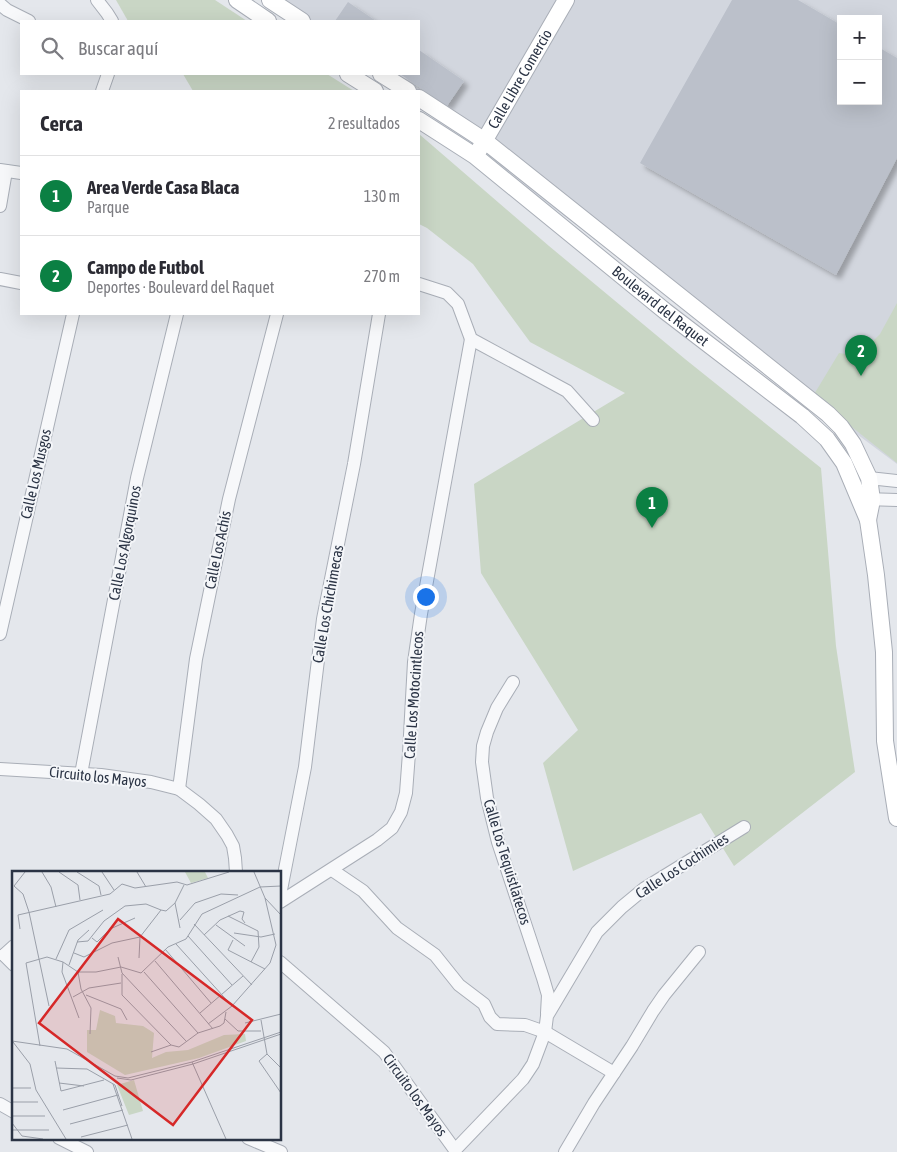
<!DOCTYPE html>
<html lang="es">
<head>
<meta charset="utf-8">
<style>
	body { margin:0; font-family:"Asap Condensed",sans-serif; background:#f2f2f3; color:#2b2b33 }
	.controls { position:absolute; right:15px; top:15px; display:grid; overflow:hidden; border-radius:0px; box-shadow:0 5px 20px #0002 }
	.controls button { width:45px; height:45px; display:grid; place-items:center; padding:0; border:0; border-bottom:1px solid #e1e1e2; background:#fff; color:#2b2b33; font:25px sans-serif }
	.you { position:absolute; left:425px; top:596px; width:18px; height:18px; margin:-12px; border:4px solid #fff; border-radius:50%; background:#1a73e8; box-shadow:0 0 0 8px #1a73e833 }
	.badge { display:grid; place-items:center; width:32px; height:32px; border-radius:50%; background:#0b8043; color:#fff; font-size:16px; font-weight:700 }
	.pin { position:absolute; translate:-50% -41px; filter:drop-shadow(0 1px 2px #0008) }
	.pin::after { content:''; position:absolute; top:26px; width:18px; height:15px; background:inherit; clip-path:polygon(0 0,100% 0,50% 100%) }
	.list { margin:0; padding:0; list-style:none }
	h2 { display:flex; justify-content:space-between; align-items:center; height:65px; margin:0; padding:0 20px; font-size:21px }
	h2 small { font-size:16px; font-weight:400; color:#7c7c81 }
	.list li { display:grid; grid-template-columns:32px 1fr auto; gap:15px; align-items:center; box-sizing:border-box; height:80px; padding:0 20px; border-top:1px solid #e1e1e2 }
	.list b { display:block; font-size:19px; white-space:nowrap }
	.list p { margin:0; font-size:16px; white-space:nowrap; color:#7c7c81 }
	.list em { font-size:16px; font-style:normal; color:#7c7c81 }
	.icon { flex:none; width:28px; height:28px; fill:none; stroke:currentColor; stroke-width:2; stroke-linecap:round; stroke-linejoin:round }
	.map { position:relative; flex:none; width:897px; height:1152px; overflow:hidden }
	.search { position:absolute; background:#fff; box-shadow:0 5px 20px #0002; left:20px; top:20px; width:400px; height:55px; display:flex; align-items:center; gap:12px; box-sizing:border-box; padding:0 18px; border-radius:0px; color:#7c7c81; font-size:19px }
	.panel { position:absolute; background:#fff; box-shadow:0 5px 20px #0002; left:20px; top:90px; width:400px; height:225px; border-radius:0px }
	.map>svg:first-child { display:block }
	.built { fill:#d2d6de; fill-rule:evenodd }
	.green { fill:#c9d6c5 }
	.building { fill:#bbc0ca; filter:url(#shadow) }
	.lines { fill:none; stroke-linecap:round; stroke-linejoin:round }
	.street-casing { stroke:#a9aeb7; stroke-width:14 }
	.secondary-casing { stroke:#a9aeb7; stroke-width:18 }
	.street { stroke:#f7f8fa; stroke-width:12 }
	.secondary { stroke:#fff; stroke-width:16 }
	.labels { text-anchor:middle; stroke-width:4; stroke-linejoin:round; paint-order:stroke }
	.street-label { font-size:15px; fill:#2b3445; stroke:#f4f6f9 }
	.inset-road { fill:none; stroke:#9a9fa9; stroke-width:1 }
	.view { fill:#d62828; fill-opacity:0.15; stroke:#d62828; stroke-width:2.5 }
	.inset-edge { fill:none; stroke:#2b3445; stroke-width:2.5 }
</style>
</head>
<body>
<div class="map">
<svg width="897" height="1152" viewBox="0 0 897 1152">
	<defs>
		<filter id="shadow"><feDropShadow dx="4.5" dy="4.5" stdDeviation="2.5" flood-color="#0004"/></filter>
	</defs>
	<rect width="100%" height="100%" fill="#e4e7ec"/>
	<path class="built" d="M274,0H897V464L419,108V91H396L373,74H419V21H302ZM841,19H878V101H841Z"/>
	<g class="green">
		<polygon points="116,0 215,0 247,21 128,21"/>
		<polygon points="183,74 327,74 354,91 193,91"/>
		<polygon points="419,134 549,246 685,359 821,468 836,646 855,772 734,866 701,813 573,871 543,763 578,730 481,573 474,484 625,393 530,342 473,264 427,228 419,224"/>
		<polygon points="897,303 897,463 813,396 839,353 858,356 880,334"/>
	</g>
	<g class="building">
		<polygon points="732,0 798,0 841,25 841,101 878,101 878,47 897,58 897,158 836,275 640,163"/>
		<polygon points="348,2 376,21 335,21"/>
		<polygon points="419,50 464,81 447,106 400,74 419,74"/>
	</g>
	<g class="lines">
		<defs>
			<g id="street">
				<polyline points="97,0 107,13 112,21"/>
				<polyline points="0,4 7,10 29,21"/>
				<polyline points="102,91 108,74"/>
				<polyline points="0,170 21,173"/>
				<polyline points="0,206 6,171"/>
				<polyline points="0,279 21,283"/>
				<polyline points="419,284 447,293 458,304 471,339 567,391 593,420"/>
				<polyline points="869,478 897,481"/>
				<polyline points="865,499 897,500"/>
				<polyline points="0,634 73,314"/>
				<polyline points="513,682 497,708 487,732 483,746 482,762 487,798 498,842 543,978 548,995 547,1013"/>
				<polyline points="0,769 101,775 151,782 179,789 199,804 216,819 227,835 233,846 235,858 236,872"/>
				<polyline points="81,774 137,478 177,314"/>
				<polyline points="179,789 196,659 229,499 277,314"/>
				<polyline points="332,870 363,891 397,928 435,955 459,985 484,1004 490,1017 497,1024 525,1025 545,1032 614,1073"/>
				<polyline points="280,895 305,767 323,619 354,464 379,314"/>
				<polyline points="280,902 377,840 392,828 401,812 406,793 409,753 414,662 421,614 471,339"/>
				<polyline points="4,955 14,965"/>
				<polyline points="4,955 14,946"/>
				<polyline points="280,962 384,1052 455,1150 455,1152"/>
				<polyline points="0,1104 14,1112"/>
				<polyline points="59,1138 87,1152"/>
				<polyline points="248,1138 281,1152"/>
				<polyline points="455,1150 523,1079 533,1064 545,1032 547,1016 597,932 622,907 645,888 744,827"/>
				<polyline points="565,1152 594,1103 632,1046 653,1011 664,995 699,952"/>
			</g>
			<g id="secondary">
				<polyline points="237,0 268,21"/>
				<polyline points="270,0 302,21"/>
				<polyline points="348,74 375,91"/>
				<polyline points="381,74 408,91"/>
				<polyline points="419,98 485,141 828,414 841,427 853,444 869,478 872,500 868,520"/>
				<path id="s1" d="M419,120L475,156L665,311L802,416L827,439L844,463L868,520L876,575L884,652L885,741L897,818"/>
				<path id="s2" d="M479,150L566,0"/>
			</g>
		</defs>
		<use href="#street" class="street-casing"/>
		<use href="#secondary" class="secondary-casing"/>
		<use href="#street" class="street"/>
		<use href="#secondary" class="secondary"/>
	</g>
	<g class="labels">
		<g class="street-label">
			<text dy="5" stroke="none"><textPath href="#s2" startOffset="82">Calle Libre Comercio</textPath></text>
			<text dy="5" stroke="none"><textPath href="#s1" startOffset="305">Boulevard del Raquet</textPath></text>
			<text transform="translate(36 474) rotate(-77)" y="5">Calle Los Musgos</text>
			<text transform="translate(125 543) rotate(-79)" y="5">Calle Los Algorquinos</text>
			<text transform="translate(218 550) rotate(-78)" y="5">Calle Los Achís</text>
			<text transform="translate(328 604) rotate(-80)" y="5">Calle Los Chichimecas</text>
			<text transform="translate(414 695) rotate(-86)" y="5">Calle Los Motocintlecos</text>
			<text transform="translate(98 777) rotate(6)" y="5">Circuito los Mayos</text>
			<text transform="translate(507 862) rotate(73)" y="5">Calle Los Tequistlatecos</text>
			<text transform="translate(682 866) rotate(-33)" y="5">Calle Los Cochimies</text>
			<text transform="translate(415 1095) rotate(54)" y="5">Circuito los Mayos</text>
		</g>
	</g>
	<g transform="translate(12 871)">
		<rect width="269" height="269" fill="#e4e7ec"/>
		<path d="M173,1H193L196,7L179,12ZM88,139L103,145L104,152L131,155L142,162L140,187L154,181L176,179L212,164L233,163L234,170L187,187L113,204L75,181V159H84ZM122,209L131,240L117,244L105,214Z" fill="#c9d6c5"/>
		<path class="inset-road" d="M13,1L2,15L11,23L17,41L37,135M30,1L39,16L44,36M47,1L66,14L68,29M65,1L87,15L89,24M90,1L102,19M125,1L134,16M242,1L253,27L269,44M163,32L168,57M216,45L246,60L247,76L239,91M168,49L183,32L209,23L226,24M182,53L240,114M204,54L233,75M8,58L6,44L98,23L110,13L123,17L165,11L175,14L217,1M222,62L249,66L263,63M192,64L208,49L228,40L232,41L230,48L233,52M176,65L220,114M128,66L149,39L154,40L163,32L172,14M80,67L85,71L98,58L123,47M221,69L216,79L253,98M65,71L76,70L92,50L113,35L134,33L149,39M164,73L220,135M153,78L199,132M62,82L72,86L100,72L128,66M106,86L110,102L174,170M127,87L128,66M44,88L57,59L91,39M143,90L201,158M51,91L50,101L67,147M57,94L66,69L77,59M66,101L69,118L79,137L78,163M132,101L186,162M110,103V124L159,174M74,124L109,138L115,149M61,126L77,117L109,112M188,142L231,105M213,148L226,160H249M249,149L255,183L269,197M233,152L269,143M196,153L220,135L258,92L264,74L253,27M0,170L55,178L103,205L116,207L180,191L269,161M1,171L18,193L24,219L54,268M28,175L14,92L35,86L51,91L66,101H84L109,96L129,102L156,76L174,68L190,43L248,16L269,15M139,181L159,174L167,176L186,162L208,155L212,152L214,141M255,183L247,190L269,222M43,190L49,220L92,209M180,191L214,268M44,197L75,198L103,214M105,207L119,209L181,193L269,163M47,212L72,215M101,213L120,268M103,214L110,235M0,217H19M0,231H26M51,239L106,224M0,245H33M0,252L10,265L31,268M58,253L111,239M0,259H37M69,266L116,254"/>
		<path class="view" d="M106,48L240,149L161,254L27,152Z"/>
		<rect width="269" height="269" class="inset-edge"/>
	</g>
</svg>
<div class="controls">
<button>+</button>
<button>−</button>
</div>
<div class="you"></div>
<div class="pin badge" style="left:652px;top:528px">1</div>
<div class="pin badge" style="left:861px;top:376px">2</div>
<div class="search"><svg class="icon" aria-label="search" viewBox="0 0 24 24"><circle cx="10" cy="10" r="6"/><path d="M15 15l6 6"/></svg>Buscar aquí</div>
<section class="panel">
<h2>Cerca<small>2 resultados</small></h2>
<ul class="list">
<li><span class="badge">1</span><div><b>Area Verde Casa Blaca</b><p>Parque</p></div><em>130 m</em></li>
<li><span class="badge">2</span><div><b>Campo de Futbol</b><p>Deportes · Boulevard del Raquet</p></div><em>270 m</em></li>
</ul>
</section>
</div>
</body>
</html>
